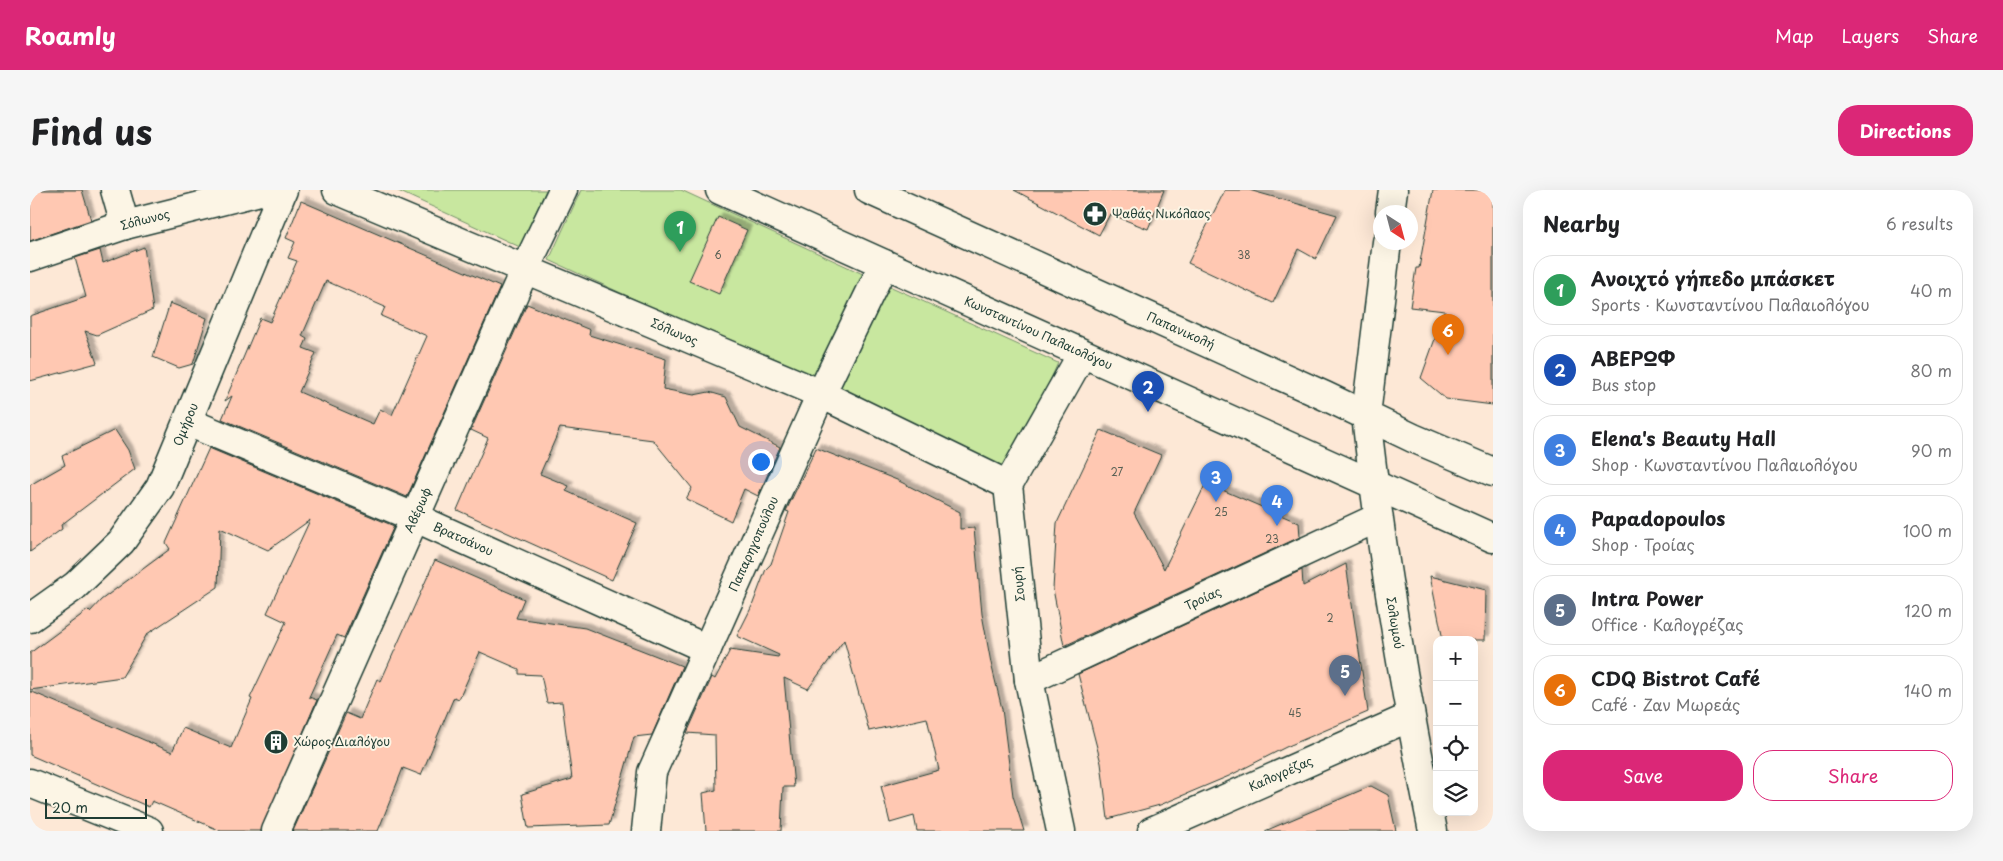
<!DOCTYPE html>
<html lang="en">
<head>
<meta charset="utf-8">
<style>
	body { margin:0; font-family:"Playpen Sans",sans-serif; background:#f6f6f6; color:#202124 }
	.controls { position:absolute; right:15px; bottom:15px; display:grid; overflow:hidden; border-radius:10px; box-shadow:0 5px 20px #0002 }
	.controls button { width:45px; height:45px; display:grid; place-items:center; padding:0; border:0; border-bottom:1px solid #e0e0e0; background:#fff; color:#202124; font:25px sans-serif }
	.compass { position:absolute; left:1343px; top:15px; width:45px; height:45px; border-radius:50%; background:#fff; box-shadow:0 5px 20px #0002; rotate:144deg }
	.scale { position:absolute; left:15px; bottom:12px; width:102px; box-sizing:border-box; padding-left:5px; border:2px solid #1f3d34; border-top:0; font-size:14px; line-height:18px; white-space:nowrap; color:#1f3d34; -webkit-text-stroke:4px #fcf5e5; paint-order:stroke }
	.you { position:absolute; left:730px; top:271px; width:18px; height:18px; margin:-12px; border:4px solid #fff; border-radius:50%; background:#1a73e8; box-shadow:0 0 0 8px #1a73e833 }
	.badge { display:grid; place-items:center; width:32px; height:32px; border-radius:50%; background:#db2777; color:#fff; font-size:16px; font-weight:700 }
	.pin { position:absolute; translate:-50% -41px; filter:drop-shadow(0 1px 2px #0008) }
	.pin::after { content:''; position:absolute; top:26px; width:18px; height:15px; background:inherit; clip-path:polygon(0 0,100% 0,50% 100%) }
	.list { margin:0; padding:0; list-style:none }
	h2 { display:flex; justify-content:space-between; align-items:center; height:65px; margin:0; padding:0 20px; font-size:21px }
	h2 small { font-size:16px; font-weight:400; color:#757577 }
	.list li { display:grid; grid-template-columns:32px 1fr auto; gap:15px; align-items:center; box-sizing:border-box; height:70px; margin:0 10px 10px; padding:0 10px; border:1px solid #e0e0e0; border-radius:20px }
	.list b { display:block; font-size:19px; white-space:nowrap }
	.list p { margin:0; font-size:16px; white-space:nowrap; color:#757577 }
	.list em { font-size:16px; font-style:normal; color:#757577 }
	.actions { display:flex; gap:10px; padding:15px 20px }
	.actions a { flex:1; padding:11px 0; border:1px solid #db2777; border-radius:20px; text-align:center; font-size:18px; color:#db2777 }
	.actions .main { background:#db2777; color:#fff }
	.icon { flex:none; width:28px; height:28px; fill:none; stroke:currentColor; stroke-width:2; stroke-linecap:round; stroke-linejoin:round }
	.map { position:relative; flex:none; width:1463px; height:641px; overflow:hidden; border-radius:20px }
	header { display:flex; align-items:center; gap:30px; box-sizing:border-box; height:70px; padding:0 25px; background:#db2777; color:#fff }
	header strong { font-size:24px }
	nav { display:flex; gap:28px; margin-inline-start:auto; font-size:18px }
	.intro { display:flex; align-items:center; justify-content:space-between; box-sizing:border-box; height:120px; padding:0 30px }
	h1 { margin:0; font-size:35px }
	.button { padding:12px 22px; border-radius:20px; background:#db2777; color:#fff; font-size:18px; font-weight:700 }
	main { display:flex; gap:30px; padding:0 30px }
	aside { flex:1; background:#fff; border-radius:20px; box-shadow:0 5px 20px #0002 }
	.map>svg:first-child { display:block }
	.green { fill:#c8e79f; stroke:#74926a }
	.building { fill:#ffc8b2; stroke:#1f3d34; fill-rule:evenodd; filter:url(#shadow) }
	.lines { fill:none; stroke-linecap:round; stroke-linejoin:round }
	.minor-casing { stroke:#1f3d34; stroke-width:31 }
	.tertiary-casing { stroke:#1f3d34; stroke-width:31 }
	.secondary-casing { stroke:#1f3d34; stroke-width:31 }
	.minor { stroke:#fcf5e5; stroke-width:28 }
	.tertiary { stroke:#fcf5e5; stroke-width:28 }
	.secondary { stroke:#fcf5e5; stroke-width:28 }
	.labels { text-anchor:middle; stroke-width:4; stroke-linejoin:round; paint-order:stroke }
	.number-label { font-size:10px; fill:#576054 }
	.poi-label { font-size:12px; fill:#1f3d34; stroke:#fcf5e5; text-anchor:start }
	.street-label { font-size:12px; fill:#1f3d34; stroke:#fcf5e5 }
</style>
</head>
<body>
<header>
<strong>Roamly</strong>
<nav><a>Map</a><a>Layers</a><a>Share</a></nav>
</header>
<div class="intro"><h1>Find us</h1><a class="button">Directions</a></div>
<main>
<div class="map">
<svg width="1463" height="641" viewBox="0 0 1463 641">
	<defs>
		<filter id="shadow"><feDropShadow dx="4.5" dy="-4.5" stdDeviation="1" flood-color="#0004"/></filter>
	</defs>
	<rect width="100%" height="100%" fill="#fde8d6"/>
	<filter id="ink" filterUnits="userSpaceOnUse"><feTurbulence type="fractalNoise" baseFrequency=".02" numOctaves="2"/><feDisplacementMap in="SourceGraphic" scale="10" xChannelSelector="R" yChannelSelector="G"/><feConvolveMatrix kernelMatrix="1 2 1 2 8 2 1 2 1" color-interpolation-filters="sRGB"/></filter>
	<g filter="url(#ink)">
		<g class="green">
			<polygon points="366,0 516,0 490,57"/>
			<polygon points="551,0 651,0 835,85 785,192 519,70"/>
			<polygon points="855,94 1028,173 979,281 805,202"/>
		</g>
		<g class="building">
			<polygon points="0,0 52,0 61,30 0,51"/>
			<polygon points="984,0 1134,0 1118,39 1080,24 1069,45"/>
			<polygon points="1195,0 1219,0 1307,25 1286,69 1268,59 1243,113 1158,73"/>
			<polygon points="1403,0 1463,0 1463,215 1416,209 1391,188 1415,121 1380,117 1386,78 1389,78"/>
			<path d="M271,11L470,97L377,307L192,229L202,206L195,211L230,128L240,132L267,71L258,68L265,52L256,48ZM296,91L355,117L351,126L397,146L362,225L350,219L343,234L269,202L286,163L273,158L277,149L272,146Z"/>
			<polygon points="688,27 717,40 689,104 659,91"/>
			<polygon points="114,57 123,120 67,145 55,141 67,173 0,191 0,126 56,107 45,68 70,60 73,73"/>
			<polygon points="140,113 177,128 163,174 149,178 123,167"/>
			<polygon points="497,114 560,140 559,145 636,169 633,199 664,205 679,202 696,207 710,237 750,257 728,306 714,299 701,331 656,309 662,298 623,250 530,238 510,284 539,296 536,301 607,333 582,390 427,320 458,248 441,240"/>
			<polygon points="85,240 98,260 105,279 31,335 32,339 0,362 0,295 35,275 32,266"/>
			<polygon points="1071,240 1131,265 1104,323 1134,379 1176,293 1269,333 1270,347 1034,456 1023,399 1027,333"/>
			<polygon points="179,258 364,336 314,448 307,445 279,507 287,510 231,641 191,641 122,611 119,617 0,565 0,501 142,562 153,538 201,558 222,509 220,508 256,432 237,423 280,330 238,360 190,338 188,397 117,444 92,487 0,500 0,463 58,420 60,422 71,410 140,359 136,353"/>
			<polygon points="786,258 867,290 930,322 930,339 944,338 952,424 961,473 972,519 983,606 994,641 887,641 884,626 860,633 851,596 909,580 897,528 839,541 814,450 778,499 754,488 764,597 753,597 751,641 676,641 673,603 686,600 685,545 657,543 682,487 685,489 700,460 748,467 749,465 707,446 722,416 736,379 741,374 759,322 756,321"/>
			<polygon points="405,370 494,409 486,428 555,438 652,476 622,545 604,547 579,635 498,638 492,604 542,589 532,512 517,513 511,485 489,484 489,479 450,462 429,509 424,507 391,585 373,578 348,641 263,641 316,523 330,529 347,489 351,491"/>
			<polygon points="1316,374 1338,522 1256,557 1199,586 1130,615 1078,629 1071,573 1048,484 1272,380 1273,396"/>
			<polygon points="1400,386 1456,400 1455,450 1413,450"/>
			<polygon points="1341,596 1358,605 1366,641 1235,641"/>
		</g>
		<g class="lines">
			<defs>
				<g id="minor">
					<polyline points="85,0 95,35"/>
					<path id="s1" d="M307,0L791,204L978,295"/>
					<polyline points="1360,22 1363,0"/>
					<path id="s2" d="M0,67L95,35L234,0"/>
					<polyline points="1336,225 1357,52"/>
					<path id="s3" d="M158,232L386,328L677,459"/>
					<path id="s4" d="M0,428L45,396L91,352L130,297L253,0"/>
					<path id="s5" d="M999,490L1347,328"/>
					<polyline points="0,593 119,641"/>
					<path id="s6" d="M246,641L495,79L533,0"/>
					<path id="s7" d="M616,641L622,582L791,204L854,74"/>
					<polyline points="1031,641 999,490 978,295 1052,164"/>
					<path id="s8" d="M1122,641L1380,527"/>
				</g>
				<g id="tertiary">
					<path id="s9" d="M1336,225C1351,365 1375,503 1403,641"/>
				</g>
				<g id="secondary">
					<path id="s10" d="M690,0L1463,348"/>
					<path id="s11" d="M839,0L1295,206L1383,248L1463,282"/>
				</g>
			</defs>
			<use href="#minor" class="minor-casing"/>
			<use href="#tertiary" class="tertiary-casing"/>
			<use href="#secondary" class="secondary-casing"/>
			<use href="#minor" class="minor"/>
			<use href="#tertiary" class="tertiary"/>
			<use href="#secondary" class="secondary"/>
		</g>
	</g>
	<defs>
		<symbol id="pharmacy-disc" viewBox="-11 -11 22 22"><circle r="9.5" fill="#1f3d34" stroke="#fcf5e5"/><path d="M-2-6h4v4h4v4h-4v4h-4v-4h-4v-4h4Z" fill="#fff"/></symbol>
		<symbol id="building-disc" viewBox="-11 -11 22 22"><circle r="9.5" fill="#1f3d34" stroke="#fcf5e5"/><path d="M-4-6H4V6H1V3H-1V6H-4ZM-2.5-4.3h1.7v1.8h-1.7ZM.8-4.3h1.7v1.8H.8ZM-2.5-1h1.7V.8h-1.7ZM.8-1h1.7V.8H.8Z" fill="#fff"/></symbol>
	</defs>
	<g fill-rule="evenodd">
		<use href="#pharmacy-disc" x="1051" y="10" width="28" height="28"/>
		<use href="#building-disc" x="232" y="538" width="28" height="28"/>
	</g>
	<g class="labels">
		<g class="number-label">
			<text x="688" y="69">6</text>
			<text x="1214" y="69">38</text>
			<text x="1087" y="286">27</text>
			<text x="1191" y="326">25</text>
			<text x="1242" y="353">23</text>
			<text x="1300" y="432">2</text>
			<text x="1265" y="527">45</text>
		</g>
		<g class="poi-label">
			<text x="1082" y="28">Ψαθάς Νικόλαος</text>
			<text x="264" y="556">Χώρος Διαλόγου</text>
		</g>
		<g class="street-label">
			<text dy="4" stroke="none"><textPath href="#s2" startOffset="121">Σόλωνος</textPath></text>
			<text dy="4" stroke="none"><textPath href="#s11" startOffset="342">Παπανικολή</textPath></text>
			<text dy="4" stroke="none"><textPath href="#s1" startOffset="366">Σόλωνος</textPath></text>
			<text dy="4" stroke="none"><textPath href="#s10" startOffset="349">Κωνσταντίνου Παλαιολόγου</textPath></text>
			<text dy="4" stroke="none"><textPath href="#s4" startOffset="254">Ομήρου</textPath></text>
			<text dy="4" stroke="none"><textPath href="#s6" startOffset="351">Αβέρωφ</textPath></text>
			<text dy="4" stroke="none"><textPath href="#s3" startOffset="299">Βρατσάνου</textPath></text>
			<text dy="4" stroke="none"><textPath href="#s7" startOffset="309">Παπαρηγοπούλου</textPath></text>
			<text transform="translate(989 394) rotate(-96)" y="4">Σουρή</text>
			<text dy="4" stroke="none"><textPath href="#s5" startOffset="192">Τροίας</textPath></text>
			<text dy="4" stroke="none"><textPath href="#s9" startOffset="210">Σολωμού</textPath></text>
			<text dy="4" stroke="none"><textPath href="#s8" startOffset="141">Καλογρέζας</textPath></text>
		</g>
	</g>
</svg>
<div class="controls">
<button>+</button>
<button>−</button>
<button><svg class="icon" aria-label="locate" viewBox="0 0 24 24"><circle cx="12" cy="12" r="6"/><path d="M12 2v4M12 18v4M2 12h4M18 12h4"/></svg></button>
<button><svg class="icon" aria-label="layers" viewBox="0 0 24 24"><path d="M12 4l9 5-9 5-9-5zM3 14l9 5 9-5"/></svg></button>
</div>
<svg class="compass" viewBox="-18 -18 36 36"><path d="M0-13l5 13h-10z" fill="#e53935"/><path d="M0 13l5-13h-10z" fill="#757577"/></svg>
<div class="scale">20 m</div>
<div class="you"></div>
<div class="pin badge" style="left:650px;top:62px;background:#2e9e5b">1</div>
<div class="pin badge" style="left:1118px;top:222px;background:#1a4fb4">2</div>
<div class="pin badge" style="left:1186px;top:312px;background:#3f7fe0">3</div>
<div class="pin badge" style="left:1247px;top:336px;background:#3f7fe0">4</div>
<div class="pin badge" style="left:1315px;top:506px;background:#5c6f8a">5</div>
<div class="pin badge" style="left:1418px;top:165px;background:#e8710a">6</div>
</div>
<aside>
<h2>Nearby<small>6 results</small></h2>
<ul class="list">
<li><span class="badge" style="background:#2e9e5b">1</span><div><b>Ανοιχτό γήπεδο μπάσκετ</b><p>Sports · Κωνσταντίνου Παλαιολόγου</p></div><em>40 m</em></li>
<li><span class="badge" style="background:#1a4fb4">2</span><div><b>ΑΒΕΡΩΦ</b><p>Bus stop</p></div><em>80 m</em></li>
<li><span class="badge" style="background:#3f7fe0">3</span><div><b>Elena's Beauty Hall</b><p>Shop · Κωνσταντίνου Παλαιολόγου</p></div><em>90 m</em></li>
<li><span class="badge" style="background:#3f7fe0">4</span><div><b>Papadopoulos</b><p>Shop · Τροίας</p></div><em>100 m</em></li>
<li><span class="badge" style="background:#5c6f8a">5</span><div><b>Intra Power</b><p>Office · Καλογρέζας</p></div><em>120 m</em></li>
<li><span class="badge" style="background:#e8710a">6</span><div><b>CDQ Bistrot Café</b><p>Café · Ζαν Μωρεάς</p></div><em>140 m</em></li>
</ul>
<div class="actions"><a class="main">Save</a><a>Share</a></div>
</aside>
</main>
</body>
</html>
